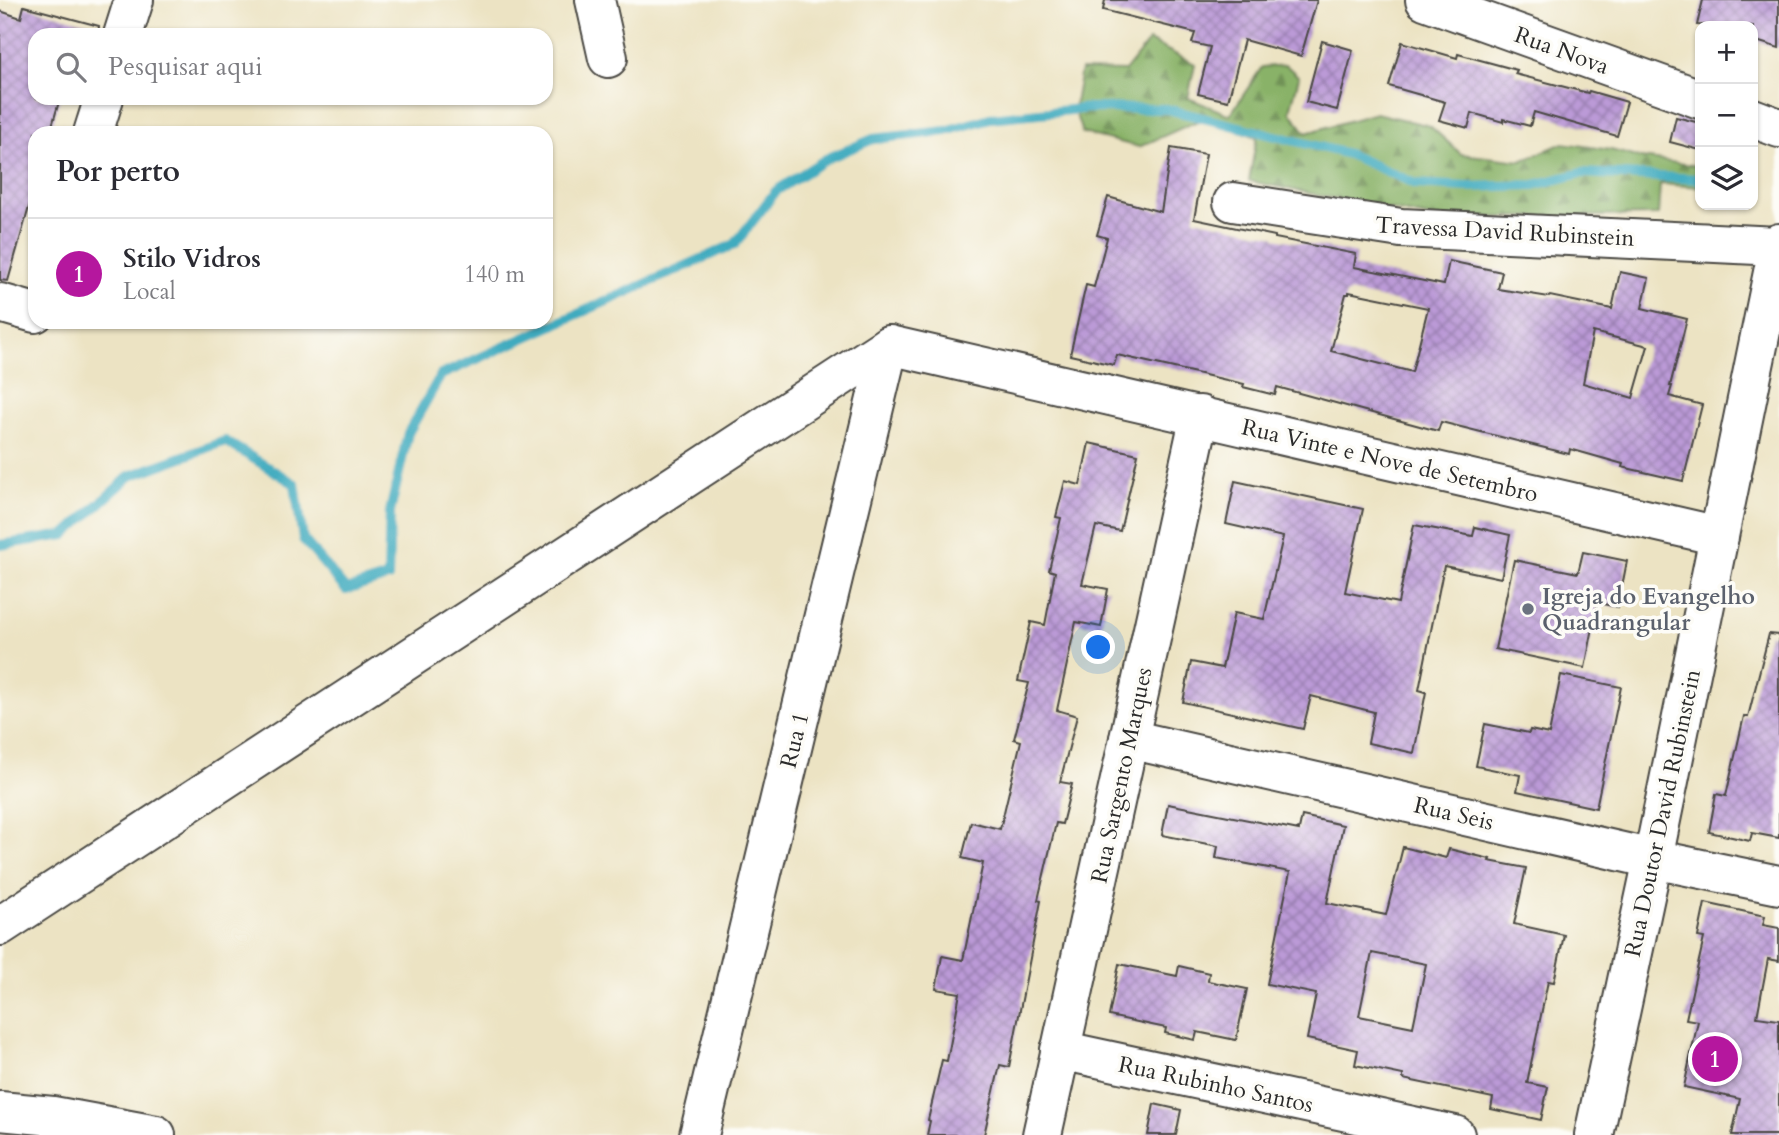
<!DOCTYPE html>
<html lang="pt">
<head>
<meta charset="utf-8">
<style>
	body { margin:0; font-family:Cardo,serif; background:#f7f7f7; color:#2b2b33 }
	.controls { position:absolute; right:21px; top:21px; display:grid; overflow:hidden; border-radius:14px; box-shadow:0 2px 5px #0004 }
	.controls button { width:63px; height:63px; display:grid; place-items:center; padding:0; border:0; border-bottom:2px solid #e1e1e2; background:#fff; color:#2b2b33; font:35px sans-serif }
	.you { position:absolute; left:1099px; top:648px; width:24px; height:24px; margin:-18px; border:5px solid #fff; border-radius:50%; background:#1a73e8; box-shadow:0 0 0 10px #1a73e833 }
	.badge { display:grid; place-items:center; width:46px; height:46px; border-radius:50%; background:#b5179e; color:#fff; font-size:23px; font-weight:700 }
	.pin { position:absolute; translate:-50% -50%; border:4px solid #fff; box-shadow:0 2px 7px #0006 }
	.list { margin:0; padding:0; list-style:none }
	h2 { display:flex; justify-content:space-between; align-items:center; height:91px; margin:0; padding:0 28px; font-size:30px }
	h2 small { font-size:23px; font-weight:400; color:#7c7c81 }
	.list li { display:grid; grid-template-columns:46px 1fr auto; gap:21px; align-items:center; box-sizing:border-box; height:112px; padding:0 28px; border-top:2px solid #e1e1e2 }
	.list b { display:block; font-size:26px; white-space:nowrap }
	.list p { margin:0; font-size:23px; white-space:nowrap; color:#7c7c81 }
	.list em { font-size:23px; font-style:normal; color:#7c7c81 }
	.icon { flex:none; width:38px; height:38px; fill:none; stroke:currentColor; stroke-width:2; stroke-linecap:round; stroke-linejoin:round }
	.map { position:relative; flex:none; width:1779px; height:1135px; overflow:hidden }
	.search { position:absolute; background:#fff; box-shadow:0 2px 5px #0004; left:28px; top:28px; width:525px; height:77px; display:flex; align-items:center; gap:18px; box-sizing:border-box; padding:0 24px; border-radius:21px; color:#7c7c81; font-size:26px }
	.panel { position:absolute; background:#fff; box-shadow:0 2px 5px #0004; left:28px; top:126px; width:525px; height:203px; border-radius:21px }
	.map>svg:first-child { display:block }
	.forest { fill:url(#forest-firs); stroke:#5a6e4a; stroke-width:2 }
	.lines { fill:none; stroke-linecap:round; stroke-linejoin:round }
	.stream { stroke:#40abbf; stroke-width:10 }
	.building { fill:url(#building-cross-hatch); fill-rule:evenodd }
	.minor-casing { stroke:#484742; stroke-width:42 }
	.minor { stroke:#fff; stroke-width:38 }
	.worship-dot { fill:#6b7280; stroke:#fdfcf7; stroke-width:2.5 }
	.labels { text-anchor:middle; stroke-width:7; stroke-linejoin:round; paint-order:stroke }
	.street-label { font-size:23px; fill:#2b2b2b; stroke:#fdfcf7 }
	.worship-label { font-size:23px; font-weight:bold; fill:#5b616d; stroke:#fdfcf7; text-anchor:start }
</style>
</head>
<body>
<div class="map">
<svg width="1779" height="1135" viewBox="0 0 1779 1135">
	<defs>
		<pattern id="forest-firs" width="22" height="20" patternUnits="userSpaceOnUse" patternTransform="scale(1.75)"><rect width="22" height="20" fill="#89b268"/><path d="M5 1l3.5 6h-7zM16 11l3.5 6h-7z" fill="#709156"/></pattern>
		<pattern id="building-cross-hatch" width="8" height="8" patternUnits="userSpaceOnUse" patternTransform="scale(1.75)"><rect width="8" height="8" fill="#bb9ad7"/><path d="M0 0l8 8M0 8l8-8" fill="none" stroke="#987eaf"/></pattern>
	</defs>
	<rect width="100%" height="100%" fill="#fdfcf7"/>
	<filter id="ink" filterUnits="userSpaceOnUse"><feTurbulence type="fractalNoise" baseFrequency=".0143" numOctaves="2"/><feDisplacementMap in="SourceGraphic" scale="14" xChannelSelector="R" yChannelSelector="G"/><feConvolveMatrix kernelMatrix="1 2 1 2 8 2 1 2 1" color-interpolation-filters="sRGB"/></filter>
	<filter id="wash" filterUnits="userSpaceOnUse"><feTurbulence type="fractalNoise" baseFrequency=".00686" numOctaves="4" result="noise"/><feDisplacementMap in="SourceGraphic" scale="28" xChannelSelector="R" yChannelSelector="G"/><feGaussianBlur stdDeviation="1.57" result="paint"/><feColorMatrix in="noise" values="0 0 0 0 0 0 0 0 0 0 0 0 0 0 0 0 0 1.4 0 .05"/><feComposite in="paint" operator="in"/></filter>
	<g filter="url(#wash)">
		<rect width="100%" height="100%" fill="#ece3c3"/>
		<polygon class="forest" points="1149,41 1195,64 1188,98 1230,115 1262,67 1286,65 1299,77 1290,111 1306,133 1376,113 1430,126 1461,154 1521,161 1563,143 1611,150 1641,158 1700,166 1700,187 1660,184 1658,215 1432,218 1249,181 1257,137 1204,118 1139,147 1082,133 1074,109 1081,70 1125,71"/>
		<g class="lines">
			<polyline class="stream" points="0,545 65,535 130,476 225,441 295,484 303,539 346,590 388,577 390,512 408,433 441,375 735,244 776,191 826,159 873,139 946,131 990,118 1090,108 1167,109 1348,154 1416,184 1467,187 1534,185 1582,173 1700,179"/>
		</g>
		<g id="blocks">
			<g class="building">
				<polygon points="1105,0 1317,0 1301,56 1244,40 1228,101 1198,94 1210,47 1192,43 1195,33 1103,10"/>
				<polygon points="1703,0 1779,0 1779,48 1753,40 1753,26 1697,25"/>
				<polygon points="24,6 99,26 98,35 35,35 35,98 60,98 50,133 35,133 35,186 8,281 0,280 0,11 21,18"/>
				<polygon points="1322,41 1353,50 1337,110 1306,102"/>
				<polygon points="1402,42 1457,58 1458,54 1517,70 1515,74 1588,93 1589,91 1627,102 1617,136 1534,112 1530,126 1503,119 1503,122 1472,113 1468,128 1439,120 1445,102 1389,86"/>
				<polygon points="1676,117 1700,123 1700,150 1670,142"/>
				<path d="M1171,148L1206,154L1194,219L1275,236V238L1356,254L1354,267L1444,285L1449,261L1502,272L1498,289L1549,297L1550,296L1612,309L1620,272L1649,278L1642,308L1687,319L1670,386H1672L1669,396L1702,405L1683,481L1622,467L1623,464L1570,449L1569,454L1441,422L1438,431L1277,387L1275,395L1243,387L1244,384L1117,355L1114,365L1070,355L1086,285L1094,287L1107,238L1097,235L1108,197L1161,212ZM1349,292L1428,308L1412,372L1331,351L1346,294H1349ZM1593,332L1648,346L1633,398L1583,383Z"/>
				<polygon points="1089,443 1138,454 1120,531 1096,526 1082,584 1108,589 1101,627 1076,622 1057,710 1077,716 1060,782 1072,784 1062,824 1056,823 1038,900 1041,901 1009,1067 1000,1065 984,1135 927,1135 930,1121 928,1120 942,1060 947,1061 960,993 936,989 942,956 963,960 983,863 962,858 971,822 1000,829 1021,741 1014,739 1029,683 1018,681 1031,622 1045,625 1055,572 1049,570 1061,518 1056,517 1065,481 1080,485"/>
				<polygon points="1235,481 1363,509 1345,592 1398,603 1414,525 1473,536 1475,527 1510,535 1501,578 1444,566 1419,690 1426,692 1414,753 1368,743 1374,712 1311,696 1303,729 1183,702 1191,662 1222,668 1234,613 1264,619 1283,537 1226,524"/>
				<polygon points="1583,552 1627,561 1618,607 1598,603 1585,668 1495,649 1514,560 1578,573"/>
				<polygon points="1769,634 1779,635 1779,838 1752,833 1750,841 1709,832 1716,794 1726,796 1744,716 1748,717"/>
				<polygon points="1561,675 1621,687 1596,808 1517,791 1520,775 1476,766 1485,724 1529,733 1530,730 1549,734"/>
				<path d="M1168,804L1299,830L1302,816L1343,825L1327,903L1386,915L1403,847L1446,858L1449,849L1490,859L1489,861L1526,868L1514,924L1564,935L1554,982L1548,981L1527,1083L1548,1087L1541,1120L1491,1109L1493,1098L1403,1079V1075L1355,1065L1358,1050L1307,1039L1316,994L1267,984L1290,872L1216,858L1218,846L1162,835ZM1372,953L1426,964L1413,1027L1359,1016Z"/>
				<polygon points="1705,903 1765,916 1763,925 1779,928 1779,961 1768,959 1757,1017 1779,1020 1779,1135 1732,1135 1740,1099 1684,1087 1698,1021 1686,1019 1704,938 1698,937"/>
				<polygon points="1119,964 1177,976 1179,966 1209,973 1208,981 1247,989 1236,1040 1197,1032 1195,1040 1165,1033 1166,1028 1109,1016"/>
				<polygon points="1154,1104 1181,1110 1176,1135 1148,1135"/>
			</g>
		</g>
	</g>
	<g filter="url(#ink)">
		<use href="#blocks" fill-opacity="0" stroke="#484742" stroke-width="2"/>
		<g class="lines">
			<defs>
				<g id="minor">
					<polyline points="595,0 608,58"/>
					<polyline points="1425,0 1700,99"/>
					<polyline points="123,35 134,0"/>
					<polyline points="1753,118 1779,128"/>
					<polyline points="93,133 104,98"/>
					<polyline points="1233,202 1401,228 1778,246"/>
					<polyline points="0,303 35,313"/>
					<polyline points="1129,739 1653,859 1779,885"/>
					<polyline points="0,926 889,345 1719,536"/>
					<polyline points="1060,1050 1455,1135"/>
					<polyline points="0,1111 53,1116 156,1135"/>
					<polyline points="699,1135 889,345"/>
					<polyline points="1042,1135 1200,415"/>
					<polyline points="1594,1135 1653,859 1779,243"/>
				</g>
			</defs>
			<use href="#minor" class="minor-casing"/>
			<use href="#minor" class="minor"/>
		</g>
	</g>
	<circle class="worship-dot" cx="1528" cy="609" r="7"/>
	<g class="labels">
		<g class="street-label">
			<text transform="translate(1562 50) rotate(20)" y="8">Rua Nova</text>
			<text transform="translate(1505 231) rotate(3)" y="8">Travessa David Rubinstein</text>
			<text transform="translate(1390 460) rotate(13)" y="8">Rua Vinte e Nove de Setembro</text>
			<text transform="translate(794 740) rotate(-76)" y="8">Rua 1</text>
			<text transform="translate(1121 775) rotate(-78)" y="8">Rua Sargento Marques</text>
			<text transform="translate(1454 813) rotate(13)" y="8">Rua Seis</text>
			<text transform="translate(1662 813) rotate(-78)" y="8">Rua Doutor David Rubinstein</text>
			<text transform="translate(1216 1084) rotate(12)" y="8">Rua Rubinho Santos</text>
		</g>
		<g class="worship-label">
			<text x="1542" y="604">Igreja do Evangelho<tspan x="1542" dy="26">Quadrangular</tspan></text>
		</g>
	</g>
</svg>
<div class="controls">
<button>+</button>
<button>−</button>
<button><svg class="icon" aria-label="layers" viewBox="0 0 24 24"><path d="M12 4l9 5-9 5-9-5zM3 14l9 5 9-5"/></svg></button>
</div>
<div class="you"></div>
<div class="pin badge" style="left:1715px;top:1059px">1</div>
<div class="search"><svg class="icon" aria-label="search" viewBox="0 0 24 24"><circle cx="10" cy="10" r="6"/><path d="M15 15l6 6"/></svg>Pesquisar aqui</div>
<section class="panel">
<h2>Por perto<small></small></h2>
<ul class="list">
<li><span class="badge">1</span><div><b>Stilo Vidros</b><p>Local</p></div><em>140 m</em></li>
</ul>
</section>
</div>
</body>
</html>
